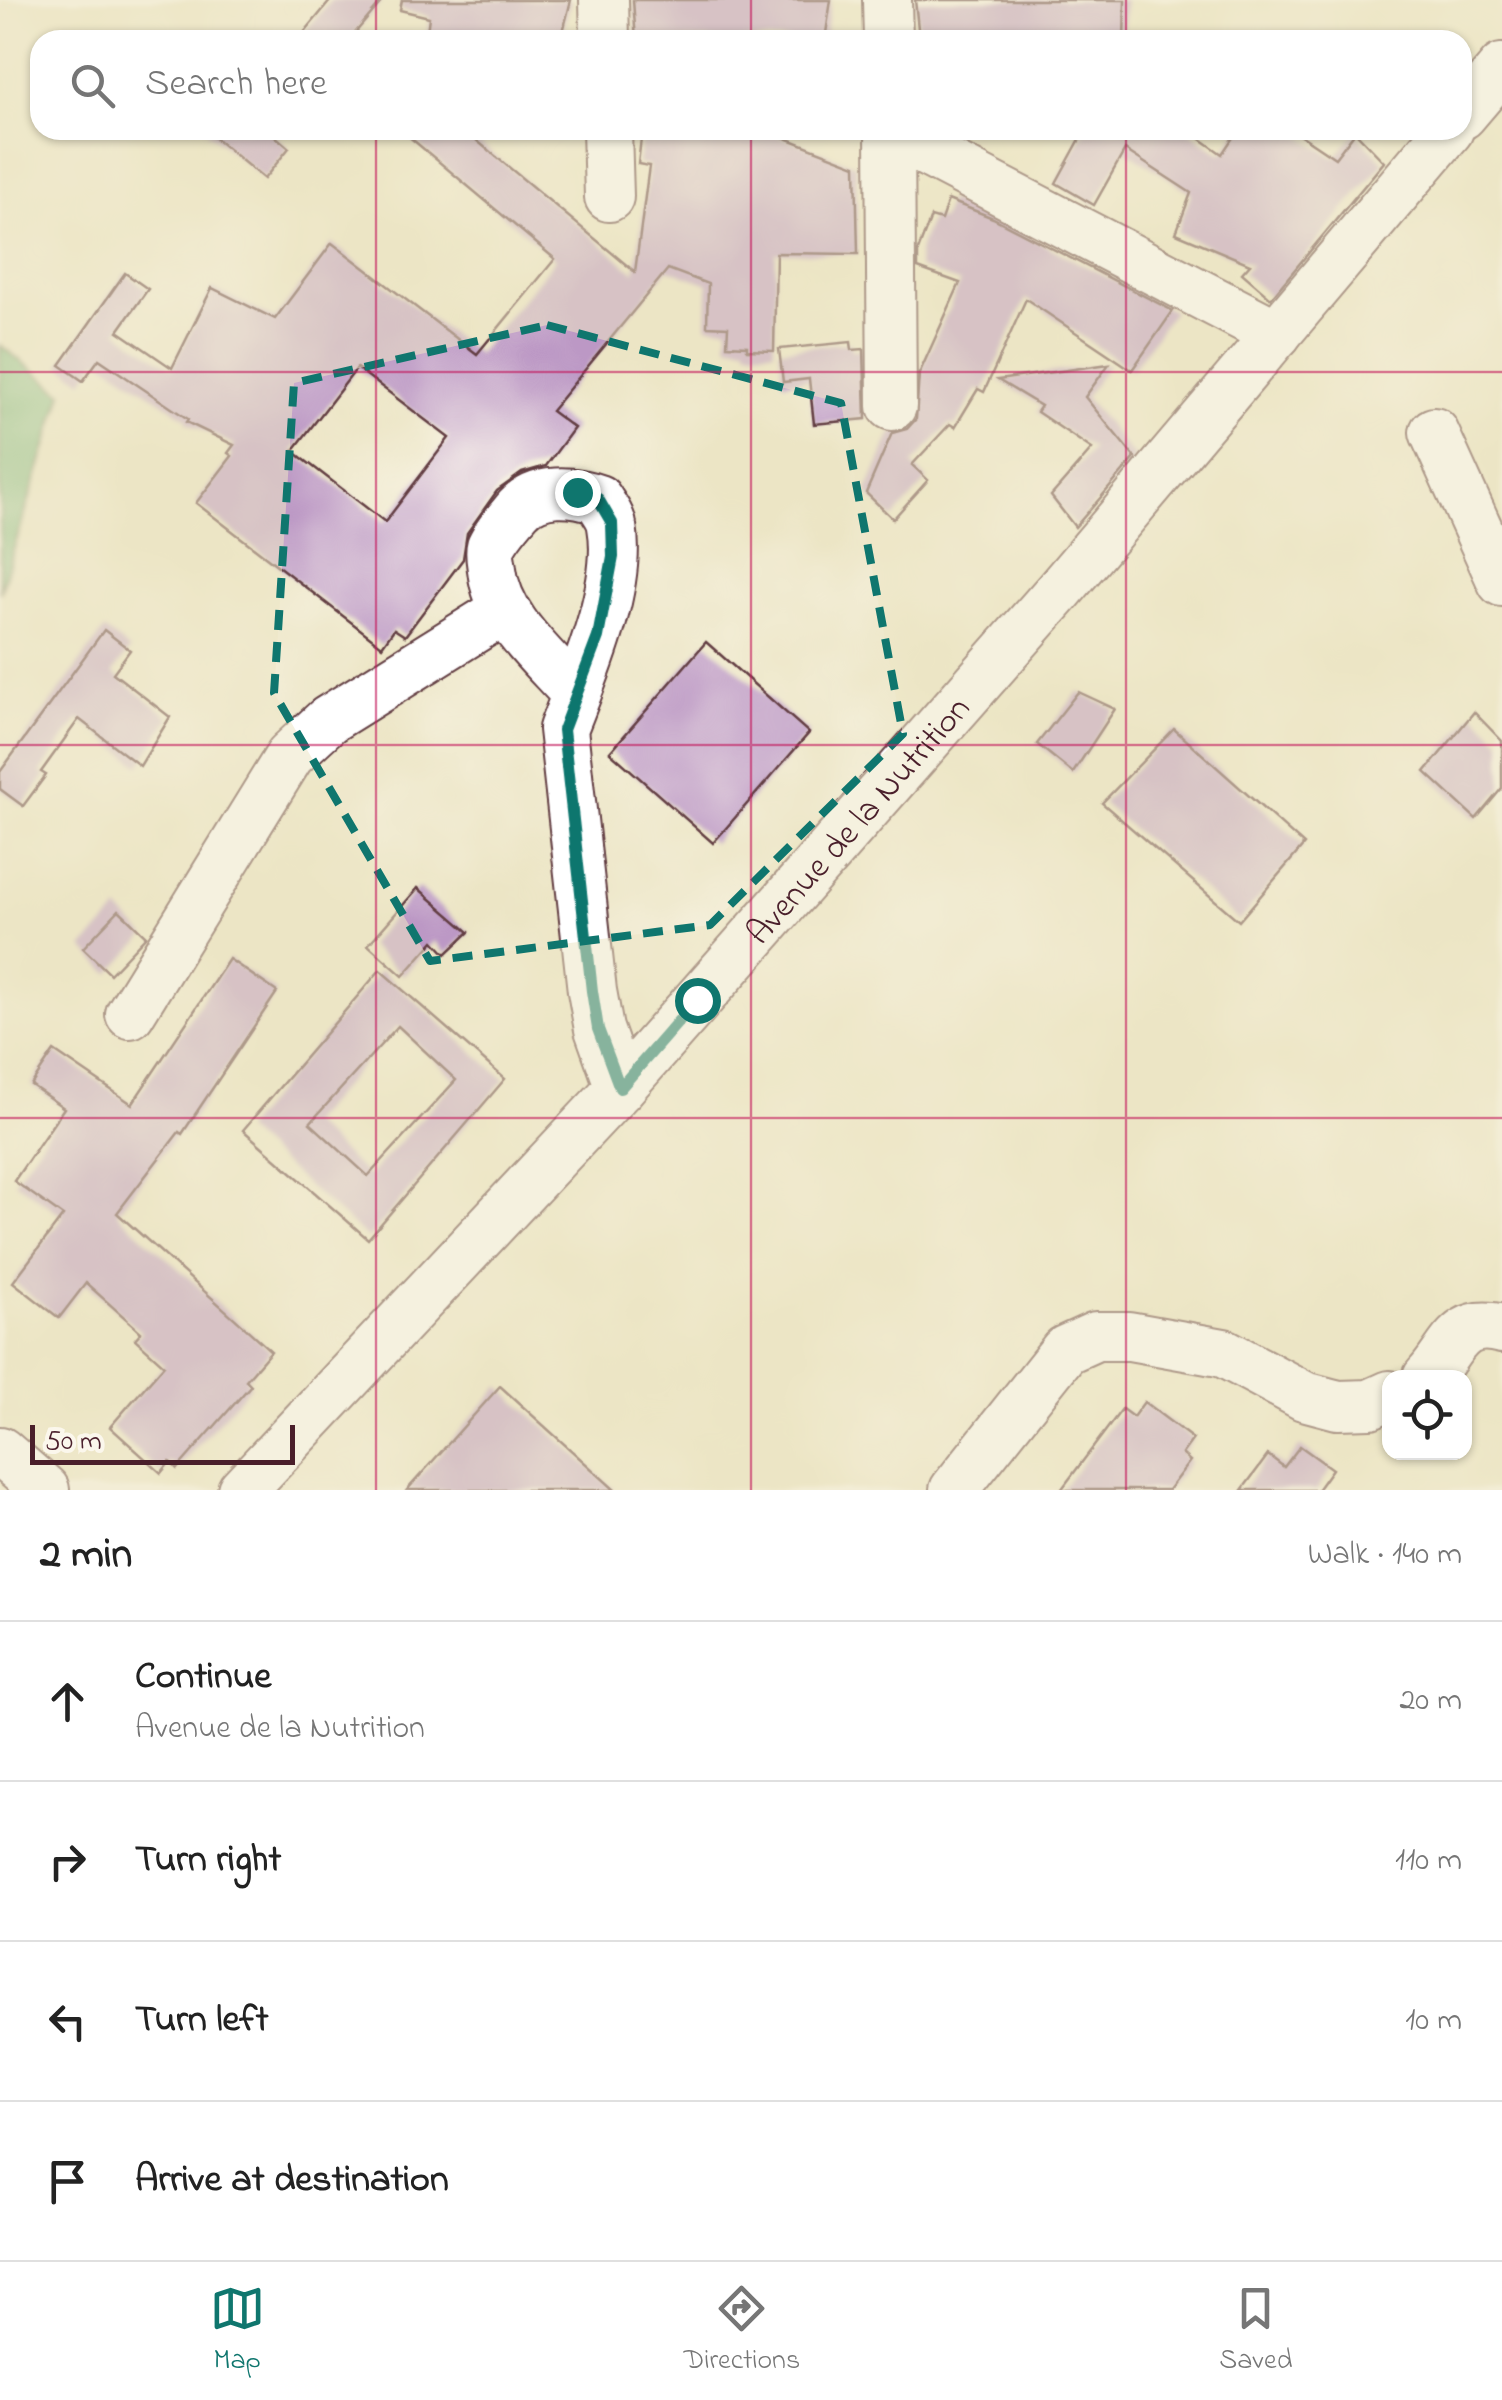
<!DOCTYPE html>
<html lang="en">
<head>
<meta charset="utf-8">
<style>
	body { margin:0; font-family:"Indie Flower",sans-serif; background:#f2f2f2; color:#222 }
	.controls { position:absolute; right:30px; bottom:30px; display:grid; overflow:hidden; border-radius:20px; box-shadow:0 2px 8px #0004 }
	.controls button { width:90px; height:90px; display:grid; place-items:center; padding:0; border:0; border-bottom:2px solid #e0e0e0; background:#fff; color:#222; font:50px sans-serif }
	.scale { position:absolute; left:30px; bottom:25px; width:265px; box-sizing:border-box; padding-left:10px; border:5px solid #4a1f2b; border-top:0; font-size:28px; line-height:35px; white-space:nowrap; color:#4a1f2b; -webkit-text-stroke:8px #fbf7ec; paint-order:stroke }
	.stop { position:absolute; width:30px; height:30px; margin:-22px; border:8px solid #0f766e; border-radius:50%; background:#fff }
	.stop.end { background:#0f766e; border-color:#fff; box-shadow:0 2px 10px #0008 }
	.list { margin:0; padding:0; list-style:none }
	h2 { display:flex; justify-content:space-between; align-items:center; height:130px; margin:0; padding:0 40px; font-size:42px }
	h2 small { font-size:32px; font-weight:400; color:#767676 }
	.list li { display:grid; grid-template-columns:65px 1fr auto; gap:30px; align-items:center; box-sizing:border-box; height:160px; padding:0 40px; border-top:2px solid #e0e0e0 }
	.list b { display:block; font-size:38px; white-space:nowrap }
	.list p { margin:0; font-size:32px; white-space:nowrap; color:#767676 }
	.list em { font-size:32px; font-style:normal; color:#767676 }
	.icon { flex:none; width:55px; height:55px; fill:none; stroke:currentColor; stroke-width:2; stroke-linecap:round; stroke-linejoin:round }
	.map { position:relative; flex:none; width:1502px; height:1490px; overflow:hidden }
	.search { position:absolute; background:#fff; box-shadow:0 2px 8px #0004; left:30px; right:30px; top:30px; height:110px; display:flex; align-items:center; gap:25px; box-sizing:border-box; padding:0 35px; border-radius:30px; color:#767676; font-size:38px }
	.sheet { height:770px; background:#fff }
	nav { display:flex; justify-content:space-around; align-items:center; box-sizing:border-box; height:140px; border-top:2px solid #e0e0e0; background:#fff; font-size:28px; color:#767676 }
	nav a { display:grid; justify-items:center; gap:5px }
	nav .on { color:#0f766e }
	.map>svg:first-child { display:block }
	.forest { fill:#71b275; stroke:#5e6850; stroke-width:2.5 }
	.building { fill:#bc98c5; fill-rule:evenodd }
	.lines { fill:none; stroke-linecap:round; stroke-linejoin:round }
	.minor-casing { stroke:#623d42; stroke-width:52 }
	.minor { stroke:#fff; stroke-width:48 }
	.route { stroke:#0f766e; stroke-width:12 }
	.marked { fill:none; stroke:#0f766e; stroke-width:8; stroke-dasharray:20 12; stroke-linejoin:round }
	.grid { fill:none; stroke:#c2185b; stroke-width:2.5; stroke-opacity:0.55 }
	.labels { text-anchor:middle; stroke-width:8; stroke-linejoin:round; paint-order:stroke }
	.street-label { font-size:35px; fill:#4a1f2b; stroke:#fbf7ec }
</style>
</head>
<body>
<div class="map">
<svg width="1502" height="1490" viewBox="0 0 1502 1490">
	<rect width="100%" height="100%" fill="#fbf7ec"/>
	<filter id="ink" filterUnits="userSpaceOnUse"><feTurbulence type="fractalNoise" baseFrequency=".01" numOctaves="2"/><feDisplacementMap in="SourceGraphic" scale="20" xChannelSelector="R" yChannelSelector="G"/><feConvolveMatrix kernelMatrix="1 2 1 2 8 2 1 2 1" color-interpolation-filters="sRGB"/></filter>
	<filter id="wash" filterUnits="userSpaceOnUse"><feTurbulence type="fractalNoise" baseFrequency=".0048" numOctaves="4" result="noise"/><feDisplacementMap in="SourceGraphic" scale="40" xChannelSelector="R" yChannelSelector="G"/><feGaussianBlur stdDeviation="2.25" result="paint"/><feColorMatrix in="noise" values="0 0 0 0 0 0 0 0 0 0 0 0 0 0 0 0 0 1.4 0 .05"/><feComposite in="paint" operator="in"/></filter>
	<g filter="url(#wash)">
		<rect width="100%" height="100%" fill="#ece5c5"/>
		<polygon class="forest" points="0,345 63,393 0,593"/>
		<g id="blocks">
			<g class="building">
				<polygon points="331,0 383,0 349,40 298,40"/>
				<polygon points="402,0 571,0 561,40 518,40 475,29 474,40 426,40 429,17 400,10"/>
				<polygon points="633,0 831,0 825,40 636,40"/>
				<polygon points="915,0 1125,0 1124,40 919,38"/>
				<polygon points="205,130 268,130 289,148 264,179"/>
				<path d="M401,130H464L635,272L649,166L638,164L642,130H765L856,165L858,254L776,253L774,351L747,350V346L727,345L728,327L707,326L708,284L668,269L551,411L574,428L546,466L522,473L497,491L467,533L463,559L405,636L394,629L382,646L196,503L232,456L228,453L234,445L186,422L188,419L99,359L83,381L60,365L125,273L148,289L118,331L172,368L212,288L275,319L332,243L477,354L555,259ZM357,368L449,438L385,522L293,451Z"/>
				<polygon points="1085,130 1188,130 1222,154 1238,130 1293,130 1335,158 1355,132 1384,162 1271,298 1242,273 1250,264 1176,233 1191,193 1125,150 1094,205 1056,183"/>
				<polygon points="948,200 993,218 1173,311 1132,370 1026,299 984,392 978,389 955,427 950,424 912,465 928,480 893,519 866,493 892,433 907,429 916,419 919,374 960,283 918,268 918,251 931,217 941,220"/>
				<polygon points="851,342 852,350 864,349 866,419 814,424 809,379 783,382 779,349"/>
				<polygon points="1109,364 1085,397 1135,458 1075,527 1051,496 1092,449 1037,412 1041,406 998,380"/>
				<polygon points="104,630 130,650 113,673 170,717 140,766 79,719 41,772 46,775 23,806 0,789 0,772"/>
				<polygon points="706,642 809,733 713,843 610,752"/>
				<polygon points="1078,692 1115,709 1073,773 1037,744"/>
				<polygon points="1474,712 1502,741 1502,788 1476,819 1425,772"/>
				<polygon points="1174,729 1304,845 1239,921 1102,803"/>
				<polygon points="418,888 469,932 446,954 434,941 403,976 368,945"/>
				<polygon points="119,910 146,936 110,974 83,948"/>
				<polygon points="229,959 277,992 182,1134 179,1132 117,1213 271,1351 246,1380 251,1385 177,1469 170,1462 161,1473 110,1427 164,1365 135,1339 141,1332 86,1283 59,1318 13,1282 63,1216 14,1181 64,1108 31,1085 54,1051 132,1104"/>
				<path d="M380,970L505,1079L368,1239L243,1130ZM398,1026L456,1080L368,1176L310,1123Z"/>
				<polygon points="500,1386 615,1490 407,1490"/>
				<polygon points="1144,1402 1193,1439 1182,1454 1190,1461 1168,1490 1061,1490 1122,1409 1133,1417"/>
				<polygon points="1300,1446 1332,1469 1317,1490 1242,1490 1268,1455 1284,1467"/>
			</g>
		</g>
	</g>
	<g filter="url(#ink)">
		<use href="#blocks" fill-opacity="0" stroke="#623d42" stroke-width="2.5"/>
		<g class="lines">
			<defs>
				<g id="minor">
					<polyline points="604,0 605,40"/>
					<polyline points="887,0 888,40"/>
					<polyline points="1462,115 1502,68"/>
					<polyline points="607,130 609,197"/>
					<polyline points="890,130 892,406"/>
					<polyline points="890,133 1277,334"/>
					<polyline points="1434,432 1502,582"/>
					<path d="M576,694C544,657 497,620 492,569C491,562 489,553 491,546C497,533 509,520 518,509C538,487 573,490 598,499C603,507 611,517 612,526C623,585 584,675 563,729L592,991L599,1029L620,1088"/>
					<polyline points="130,1014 290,755 328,720 503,611"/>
					<path d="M1427,1378C1453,1351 1456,1317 1502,1329"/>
					<polyline points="0,1451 45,1490"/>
					<path id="s1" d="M242,1490L620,1088L1058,592L1449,130"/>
					<polyline points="954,1490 1065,1350 1096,1336 1129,1336 1224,1353 1304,1396 1338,1405 1370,1404 1390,1395"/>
				</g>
			</defs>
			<use href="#minor" class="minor-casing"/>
			<use href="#minor" class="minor"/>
		</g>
	</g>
	<g class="lines" filter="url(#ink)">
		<polyline class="route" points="577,492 598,499 612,523 613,557 598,637 563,730 592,991 598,1029 620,1088 697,1000"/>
	</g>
	<path d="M0 0H1502V1490H0ZM547,325L841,403L903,734L710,925L430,961L274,693L294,383Z" fill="#ece5c5" fill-opacity=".55" fill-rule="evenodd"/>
	<path class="marked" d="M547,325L841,403L903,734L710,925L430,961L274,693L294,383Z"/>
	<path class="grid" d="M376,0V40M751,0V40M1126,0V40M376,130V1490M751,130V1490M1126,130V1490M0,372H1502M0,745H1502M0,1118H1502"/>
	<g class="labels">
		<g class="street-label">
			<text dy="12" stroke="none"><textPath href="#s1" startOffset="910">Avenue de la Nutrition</textPath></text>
		</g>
	</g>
</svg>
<div class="controls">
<button><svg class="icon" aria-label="locate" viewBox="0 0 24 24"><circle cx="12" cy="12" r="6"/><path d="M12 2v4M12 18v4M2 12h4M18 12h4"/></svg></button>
</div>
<div class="scale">50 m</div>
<div class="stop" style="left:697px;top:1000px"></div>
<div class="stop end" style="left:577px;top:492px"></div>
<div class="search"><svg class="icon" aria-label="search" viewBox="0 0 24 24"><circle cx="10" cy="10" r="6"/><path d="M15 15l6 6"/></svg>Search here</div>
</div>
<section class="sheet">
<h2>2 min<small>Walk · 140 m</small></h2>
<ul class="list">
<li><svg class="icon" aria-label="ahead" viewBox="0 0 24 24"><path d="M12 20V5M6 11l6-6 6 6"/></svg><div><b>Continue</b><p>Avenue de la Nutrition</p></div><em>20 m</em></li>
<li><svg class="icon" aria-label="right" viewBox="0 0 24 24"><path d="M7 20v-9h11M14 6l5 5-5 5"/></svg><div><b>Turn right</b></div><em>110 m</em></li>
<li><svg class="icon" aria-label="left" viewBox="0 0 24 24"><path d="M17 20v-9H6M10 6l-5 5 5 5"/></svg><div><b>Turn left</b></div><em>10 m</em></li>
<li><svg class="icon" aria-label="arrive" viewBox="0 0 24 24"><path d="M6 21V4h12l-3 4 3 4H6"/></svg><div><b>Arrive at destination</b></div></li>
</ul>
</section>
<nav>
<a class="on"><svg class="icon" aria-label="map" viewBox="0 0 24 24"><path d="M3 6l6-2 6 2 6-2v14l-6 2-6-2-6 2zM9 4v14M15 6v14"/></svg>Map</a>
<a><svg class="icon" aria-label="directions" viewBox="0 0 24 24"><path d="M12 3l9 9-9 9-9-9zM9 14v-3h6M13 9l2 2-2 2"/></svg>Directions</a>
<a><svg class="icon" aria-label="saved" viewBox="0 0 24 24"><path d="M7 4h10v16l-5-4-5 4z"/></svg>Saved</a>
</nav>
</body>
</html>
